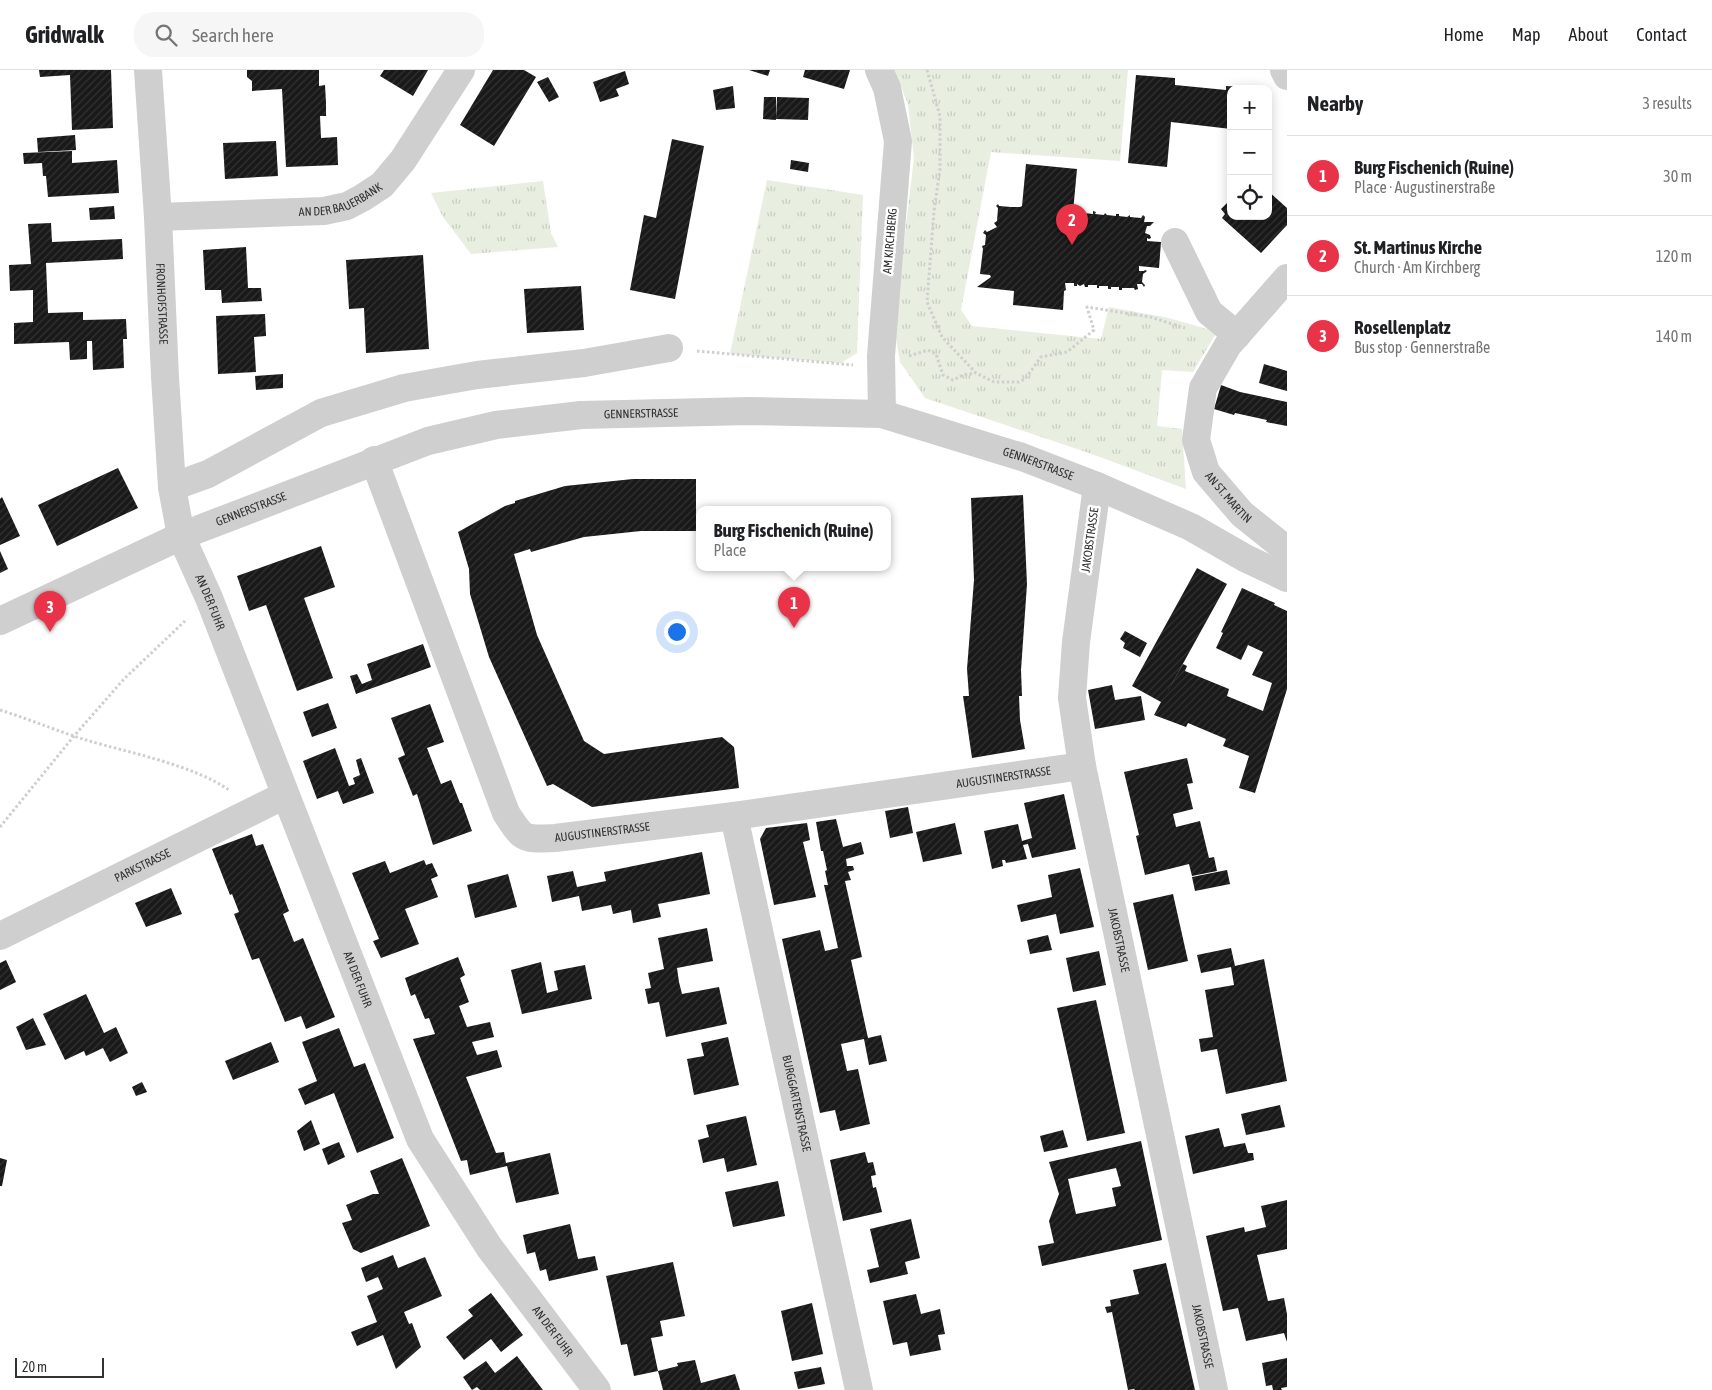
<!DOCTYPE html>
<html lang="en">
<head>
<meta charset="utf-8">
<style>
	body { margin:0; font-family:"Asap Condensed",sans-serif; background:#f6f6f6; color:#202124 }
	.controls { position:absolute; right:15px; top:15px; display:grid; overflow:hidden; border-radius:10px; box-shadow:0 2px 12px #0003 }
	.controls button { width:45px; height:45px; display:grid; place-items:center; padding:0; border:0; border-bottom:1px solid #e0e0e0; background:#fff; color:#202124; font:25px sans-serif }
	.scale { position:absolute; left:15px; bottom:12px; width:89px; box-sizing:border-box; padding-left:5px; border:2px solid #323232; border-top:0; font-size:14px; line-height:18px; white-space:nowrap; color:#323232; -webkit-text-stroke:4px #fff; paint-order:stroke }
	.you { position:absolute; left:676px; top:561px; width:18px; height:18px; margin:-12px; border:4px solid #fff; border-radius:50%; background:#1a73e8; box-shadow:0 0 0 8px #1a73e833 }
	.badge { display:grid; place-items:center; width:32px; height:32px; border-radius:50%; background:#e93348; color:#fff; font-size:16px; font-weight:700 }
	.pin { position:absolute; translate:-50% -41px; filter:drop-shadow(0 1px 2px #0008) }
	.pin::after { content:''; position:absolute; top:26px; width:18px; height:15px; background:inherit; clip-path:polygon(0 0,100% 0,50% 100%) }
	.popup { position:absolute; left:696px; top:436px; width:195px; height:65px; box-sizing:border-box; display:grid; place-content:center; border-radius:10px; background:#fff; filter:drop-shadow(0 1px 4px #0005); font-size:16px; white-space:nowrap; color:#757577 }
	.popup b { font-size:19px; color:#202124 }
	.popup::after { content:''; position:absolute; left:50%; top:100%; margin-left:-10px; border:10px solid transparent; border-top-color:#fff }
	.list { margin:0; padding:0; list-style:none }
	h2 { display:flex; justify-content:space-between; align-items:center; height:65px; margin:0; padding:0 20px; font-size:21px }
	h2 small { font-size:16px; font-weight:400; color:#757577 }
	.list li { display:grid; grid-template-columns:32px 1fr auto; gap:15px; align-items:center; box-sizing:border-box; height:80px; padding:0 20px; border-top:1px solid #e0e0e0 }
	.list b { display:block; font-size:19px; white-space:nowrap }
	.list p { margin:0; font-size:16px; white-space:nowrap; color:#757577 }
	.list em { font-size:16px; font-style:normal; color:#757577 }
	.icon { flex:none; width:28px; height:28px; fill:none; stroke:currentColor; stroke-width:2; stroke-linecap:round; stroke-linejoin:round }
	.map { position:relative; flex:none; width:1287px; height:1320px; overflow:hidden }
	header { display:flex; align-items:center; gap:30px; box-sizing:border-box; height:70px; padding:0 25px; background:#fff; border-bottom:1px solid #e0e0e0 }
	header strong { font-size:24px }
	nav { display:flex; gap:28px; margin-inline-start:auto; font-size:18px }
	.search { width:350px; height:45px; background:#f6f6f6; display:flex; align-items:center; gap:12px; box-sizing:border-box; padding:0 18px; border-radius:20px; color:#757577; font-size:19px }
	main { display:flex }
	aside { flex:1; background:#fff }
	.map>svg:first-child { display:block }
	.park { fill:url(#park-tufts) }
	.building { fill:url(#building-hatch); fill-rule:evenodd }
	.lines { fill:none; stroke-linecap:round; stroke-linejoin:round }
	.path { stroke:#cfcfcf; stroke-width:3; stroke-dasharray:2.5 2.5; stroke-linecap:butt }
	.minor { stroke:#cfcfcf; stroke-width:28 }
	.labels { text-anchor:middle; stroke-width:5; stroke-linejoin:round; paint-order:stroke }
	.street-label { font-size:12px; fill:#323232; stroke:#fff }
</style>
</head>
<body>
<header>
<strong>Gridwalk</strong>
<div class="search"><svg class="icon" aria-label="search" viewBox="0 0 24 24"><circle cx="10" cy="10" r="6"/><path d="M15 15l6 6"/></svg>Search here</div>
<nav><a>Home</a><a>Map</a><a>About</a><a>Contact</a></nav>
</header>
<main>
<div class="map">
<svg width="1287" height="1320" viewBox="0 0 1287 1320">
	<defs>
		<pattern id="park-tufts" width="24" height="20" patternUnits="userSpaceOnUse" patternTransform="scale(1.25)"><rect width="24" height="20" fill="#e8eee0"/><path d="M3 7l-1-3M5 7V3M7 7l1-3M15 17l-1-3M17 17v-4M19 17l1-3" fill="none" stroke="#c7cdc1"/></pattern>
		<pattern id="building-hatch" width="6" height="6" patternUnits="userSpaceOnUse" patternTransform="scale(1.25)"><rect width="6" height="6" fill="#191919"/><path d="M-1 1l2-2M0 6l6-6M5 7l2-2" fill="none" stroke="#323232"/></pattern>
	</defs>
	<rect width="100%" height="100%" fill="#fff"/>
	<g class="park">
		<polygon points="894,0 1128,0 1120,91 991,82 961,240 972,256 1101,269 1109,237 1169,248 1217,262 1193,302 1162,300 1157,356 1182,359 1186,419 1089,383 925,328 900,292 894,256 914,88 908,34"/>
		<polygon points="767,110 863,125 857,283 841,293 730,284"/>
		<polygon points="543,111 551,163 558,177 471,184 443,147 431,123"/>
	</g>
	<g class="building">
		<polygon points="39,0 111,0 113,58 72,60 70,5 40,7"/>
		<polygon points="247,0 319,0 319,16 325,15 326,33 326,46 320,46 321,68 337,67 338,95 286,97 282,19 252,21 252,11 247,7"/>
		<polygon points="384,0 428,0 413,26 380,6"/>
		<polygon points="493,0 524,0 536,7 494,76 460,55"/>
		<polygon points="749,0 770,0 768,6"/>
		<polygon points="805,0 850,0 844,19 803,7"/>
		<polygon points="625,1 629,14 616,19 619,26 600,32 593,12"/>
		<polygon points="1136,5 1175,8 1175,15 1226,20 1226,16 1246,17 1246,19 1231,19 1231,59 1171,52 1167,97 1128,93"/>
		<polygon points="548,7 559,27 549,32 537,12"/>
		<polygon points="733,16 735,38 716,40 713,20"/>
		<polygon points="764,27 776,27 776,50 763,49"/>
		<polygon points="777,27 809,28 808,50 776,49"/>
		<polygon points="75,65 76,80 38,82 37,68"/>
		<polygon points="672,69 704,76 675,229 630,220 644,145 656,148"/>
		<polygon points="276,71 278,106 225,109 223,73"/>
		<polygon points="72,81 72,93 117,90 119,123 48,127 46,106 43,106 42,93 24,94 23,83"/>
		<polygon points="791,90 809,93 808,102 790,99"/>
		<polygon points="1026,94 1077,99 1073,142 1082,143 1082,141 1084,141 1084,143 1093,144 1093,141 1096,142 1095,144 1104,145 1105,143 1107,145 1116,146 1116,144 1119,144 1119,146 1127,147 1130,145 1130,147 1141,148 1143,145 1145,147 1144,152 1154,152 1150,156 1147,156 1145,163 1150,165 1151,168 1149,169 1147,168 1147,171 1161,172 1159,198 1139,196 1139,201 1144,201 1145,200 1147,201 1143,204 1142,212 1145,215 1144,217 1142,214 1137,214 1138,219 1135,220 1134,218 1122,218 1122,220 1119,220 1119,217 1111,217 1111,219 1108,219 1108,216 1099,216 1099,218 1097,218 1097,215 1088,215 1088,217 1085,217 1084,214 1080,216 1077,214 1077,216 1074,216 1074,213 1065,213 1066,220 1064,221 1063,240 1013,235 1014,221 977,217 991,207 990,205 980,204 983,179 982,176 985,175 986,165 983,163 985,160 987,162 997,157 994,153 997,151 998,138 996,136 998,134 999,136 1011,137 1020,137 1022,136"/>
		<polygon points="1268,121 1287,138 1287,155 1261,183 1222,148 1225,144 1221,139 1231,129 1231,146 1268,146"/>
		<polygon points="114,136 115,149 90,150 89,138"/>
		<polygon points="51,153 52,172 122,169 123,189 46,193 48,243 83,242 83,250 126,249 127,269 123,269 124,298 93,300 92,271 87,271 87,289 70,290 69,272 14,274 14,253 33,252 33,220 10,221 9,195 31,194 28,154"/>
		<polygon points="246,177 248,218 261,218 262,231 222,233 221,220 205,220 203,180"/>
		<polygon points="423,185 429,279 366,283 364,238 349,239 346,190"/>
		<polygon points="581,216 584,260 527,263 524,219"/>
		<polygon points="265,244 266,266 254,267 256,302 218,304 216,246"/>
		<polygon points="1264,294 1287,301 1287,321 1259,313"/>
		<polygon points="283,304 283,318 256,320 255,306"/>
		<polygon points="1221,315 1240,322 1287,332 1287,356 1266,352 1267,350 1235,343 1234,345 1214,339"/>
		<polygon points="118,398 138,438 57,476 38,435"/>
		<polygon points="633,409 696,409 696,461 641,461 584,467 531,482 530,479 514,484 537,565 584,671 604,684 722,667 734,677 739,718 592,737 553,714 547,716 489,587 470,524 469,499 458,462 505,436 515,433 515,431 565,416"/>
		<polygon points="1023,425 1027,514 1021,600 1022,626 1019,626 1020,650 1025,679 972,688 963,626 969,626 967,599 974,510 971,428"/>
		<polygon points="2,427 20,466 0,475 0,429"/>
		<polygon points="321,476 335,517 304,528 333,608 297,621 266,535 249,541 237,506"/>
		<polygon points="0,481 8,499 0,503"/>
		<polygon points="1197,498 1227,514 1164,628 1183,594 1187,596 1185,601 1229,619 1227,626 1263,641 1272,613 1252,605 1263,582 1248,575 1241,590 1216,578 1223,563 1221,562 1242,518 1275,533 1274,535 1287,541 1287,619 1255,723 1239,718 1249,686 1223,676 1226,669 1188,653 1186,657 1154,645 1161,632 1132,616"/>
		<polygon points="1125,561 1147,573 1140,587 1123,578 1125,573 1120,569"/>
		<polygon points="423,574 431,597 356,624 350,606 357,604 362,614 372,610 367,594"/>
		<polygon points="1112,615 1115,630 1141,626 1145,650 1095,659 1088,620"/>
		<polygon points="328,633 337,658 312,667 303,642"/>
		<polygon points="430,634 444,672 427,678 441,714 451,710 460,733 462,733 472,761 433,775 417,724 413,726 398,688 405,685 391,648"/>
		<polygon points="335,678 349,716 355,714 353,708 360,705 356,690 361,688 374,723 343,734 338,721 317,729 303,691"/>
		<polygon points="1187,688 1193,713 1187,714 1193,739 1173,744 1176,757 1200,751 1209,788 1214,787 1217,801 1192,806 1189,794 1145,805 1136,766 1139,765 1124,702"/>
		<polygon points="1064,724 1076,779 1032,788 1028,774 1023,775 1027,789 1006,793 1005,790 1002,790 1003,796 992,799 984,761 1018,754 1022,771 1032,768 1024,733"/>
		<polygon points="908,737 913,763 890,768 885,741"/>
		<polygon points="836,749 843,777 861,772 864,784 846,789 847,796 853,796 854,800 848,802 851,810 845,811 862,887 851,890 868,968 881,965 887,991 869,995 864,969 841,974 847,1001 858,999 870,1054 840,1061 835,1040 820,1043 782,869 820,860 825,881 838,878 824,815 828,815 825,801 827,800 823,781 821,781 816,752"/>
		<polygon points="807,753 810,770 803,772 816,827 774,835 760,769 766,758"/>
		<polygon points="955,753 962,784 923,792 916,762"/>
		<polygon points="252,764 256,776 263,774 276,807 289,841 283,844 294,872 303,868 335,947 306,959 301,946 285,952 259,888 252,890 234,844 239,842 232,824 230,825 212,779"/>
		<polygon points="702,782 710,824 658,834 661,847 633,853 631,840 613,844 611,835 582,841 579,826 552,832 547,806 573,801 577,817 606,811 604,802"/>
		<polygon points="424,790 426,795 432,793 438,806 431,809 438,827 405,839 419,874 381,888 373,871 379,869 352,803 385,791 390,803"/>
		<polygon points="1080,798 1094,857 1060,864 1056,844 1021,852 1017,835 1052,827 1048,805"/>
		<polygon points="1227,800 1230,814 1195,821 1192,807"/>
		<polygon points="508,804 517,837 475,848 467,815"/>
		<polygon points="171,818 182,844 146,857 135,833"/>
		<polygon points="1173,824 1188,891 1148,900 1133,833"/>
		<polygon points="707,858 713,891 677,898 679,912 682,924 719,917 727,954 666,967 659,932 648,934 645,919 651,918 648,903 664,899 658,868"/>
		<polygon points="1048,865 1052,880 1030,884 1027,870"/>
		<polygon points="1231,878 1235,896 1264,889 1287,1011 1226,1024 1217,979 1201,982 1199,969 1213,967 1205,920 1234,915 1231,897 1201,903 1197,885"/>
		<polygon points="1099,881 1106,915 1073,922 1066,888"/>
		<polygon points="458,887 465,905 460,908 469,932 459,936 467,957 490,952 494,967 472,972 477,985 497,980 502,997 466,1007 496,1083 504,1082 506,1093 550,1083 559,1124 516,1133 507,1096 470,1105 467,1090 461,1091 413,969 435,964 429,948 425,949 415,924 411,926 405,908"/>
		<polygon points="6,890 16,912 0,920 0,893"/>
		<polygon points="541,892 547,923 558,920 554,901 585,895 592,929 522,944 511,900"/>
		<polygon points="86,924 104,963 116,957 128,983 110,992 103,978 86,986 84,981 65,990 43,944"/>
		<polygon points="1096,930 1125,1063 1087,1071 1057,938"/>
		<polygon points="33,948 46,975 26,980 16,957"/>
		<polygon points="339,958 354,997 365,993 394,1068 357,1083 334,1023 305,1035 298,1019 317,1011 302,972"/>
		<polygon points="728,967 739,1015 694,1025 687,989 704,986 701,973"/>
		<polygon points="271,972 279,992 233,1010 225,991"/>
		<polygon points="142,1012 147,1022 136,1026 132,1017"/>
		<polygon points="1280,1035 1285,1057 1246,1065 1241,1044"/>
		<polygon points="746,1046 757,1095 727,1102 724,1088 703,1093 698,1070 709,1067 706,1055"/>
		<polygon points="311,1050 320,1074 304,1081 297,1061"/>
		<polygon points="1219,1058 1224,1077 1245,1073 1248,1083 1253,1083 1254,1090 1193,1104 1185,1066"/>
		<polygon points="1063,1060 1068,1077 1044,1082 1040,1066"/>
		<path d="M1141,1071L1162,1170L1042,1196L1038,1176L1054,1173L1049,1151L1059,1124L1049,1092ZM1116,1098L1121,1116L1112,1118L1116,1136L1076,1144L1068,1109Z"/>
		<polygon points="339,1072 345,1087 328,1095 322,1079"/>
		<polygon points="865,1082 868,1093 873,1092 876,1105 871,1106 873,1118 876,1117 882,1142 843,1151 830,1090"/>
		<polygon points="0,1088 7,1090 2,1116 0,1116"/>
		<polygon points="402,1088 430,1156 361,1183 353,1179 342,1153 352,1150 346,1135 373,1124 379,1124 370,1101"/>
		<polygon points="778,1111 785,1146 733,1157 725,1122"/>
		<polygon points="1287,1130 1287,1179 1257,1185 1268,1231 1284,1228 1287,1244 1287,1272 1284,1263 1246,1271 1238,1238 1223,1241 1206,1166 1244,1157 1245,1162 1266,1157 1261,1136"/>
		<polygon points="911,1149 920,1188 905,1192 908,1204 870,1213 867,1200 879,1197 870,1159"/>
		<polygon points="570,1154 578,1189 595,1186 598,1200 549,1211 546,1199 540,1201 535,1182 527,1184 523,1165"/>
		<polygon points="393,1185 398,1198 425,1187 442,1226 404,1242 409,1254 412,1253 421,1277 396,1299 383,1265 357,1276 351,1262 377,1252 367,1226 383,1219 378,1207 366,1212 361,1198"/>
		<polygon points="673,1192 685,1246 660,1251 663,1266 651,1268 658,1301 634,1306 627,1274 621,1275 606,1206"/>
		<polygon points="1166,1193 1195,1320 1135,1320 1134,1319 1128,1320 1112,1242 1107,1243 1105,1237 1111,1236 1110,1230 1139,1224 1133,1200"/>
		<polygon points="491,1223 523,1265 501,1282 491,1269 464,1290 446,1267 473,1246 468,1240"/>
		<polygon points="916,1224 921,1244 940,1239 945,1264 938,1265 941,1280 910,1286 907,1272 893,1275 883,1231"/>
		<polygon points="812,1233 823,1284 792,1291 781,1241"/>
		<polygon points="517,1286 543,1320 480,1320 477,1317 472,1320 463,1307 486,1291 495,1303"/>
		<polygon points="1287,1288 1287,1317 1281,1318 1282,1320 1273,1320 1272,1315 1266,1316 1262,1293"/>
		<polygon points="695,1290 701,1313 735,1304 740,1320 663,1320 658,1301 678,1296 677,1293"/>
		<polygon points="821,1297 825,1314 798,1319 794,1302"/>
	</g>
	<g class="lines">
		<g class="path">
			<polyline points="927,0 940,46 940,99 934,141 927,232 942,267 976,303 994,312 1019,312 1025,309 1041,287 1067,282 1094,260 1087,237 1150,247 1185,258"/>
			<polyline points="697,281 853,295"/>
			<polyline points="909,286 928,280 936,284 943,305 953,310 963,305 975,303"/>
			<path d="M0,640C29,649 57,661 86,670C130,683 193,695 229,720"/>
			<polyline points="0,757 74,666 124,609 187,549"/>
		</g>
		<g class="minor">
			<path id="s1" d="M148,0L158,147L165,307L172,417L181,466L209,528L420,1069L489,1177L597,1320"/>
			<polyline points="879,0 887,18 898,71 881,286 882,344"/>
			<polyline points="1284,0 1287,6"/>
			<path id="s2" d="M158,147L324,141L347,136L362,128L382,115L403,90L461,0"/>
			<polyline points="1175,172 1209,242 1237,265"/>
			<path id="s3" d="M1287,208L1228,275L1203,318L1196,370L1206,402L1242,444L1287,480"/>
			<path id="s4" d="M374,390L506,743C524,771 523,769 555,768L734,746L1082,696"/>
			<path id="s5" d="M1097,416L1076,572L1072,628L1082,696L1214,1320"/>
			<polyline points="172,417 208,404 321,343 404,318 477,305 584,293 669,278"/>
			<path id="s6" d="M0,551L181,466L428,371L496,355L581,345L750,341L882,344L1022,387L1097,416L1191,457L1245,488L1287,508"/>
			<path id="s7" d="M734,746L859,1320"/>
			<path id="s8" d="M0,866L285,725"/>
		</g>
	</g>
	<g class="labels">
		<g class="street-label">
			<text dy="4" stroke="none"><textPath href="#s2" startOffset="185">AN DER BAUERBANK</textPath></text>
			<text transform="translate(890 171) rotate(-85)" y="4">AM KIRCHBERG</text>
			<text dy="4" stroke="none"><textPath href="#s1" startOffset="234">FRONHOFSTRASSE</textPath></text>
			<text dy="4" stroke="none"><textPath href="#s6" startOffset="680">GENNERSTRASSE</textPath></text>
			<text dy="4" stroke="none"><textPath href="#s6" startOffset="1085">GENNERSTRASSE</textPath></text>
			<text dy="4" stroke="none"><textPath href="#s3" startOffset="259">AN ST. MARTIN</textPath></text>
			<text dy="4" stroke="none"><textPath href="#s6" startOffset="275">GENNERSTRASSE</textPath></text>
			<text transform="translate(1090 470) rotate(-82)" y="4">JAKOBSTRASSE</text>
			<text dy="4" stroke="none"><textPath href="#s1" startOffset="540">AN DER FUHR</textPath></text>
			<text dy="4" stroke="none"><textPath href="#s4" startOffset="890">AUGUSTINERSTRASSE</textPath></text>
			<text dy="4" stroke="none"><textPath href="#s4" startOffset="485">AUGUSTINERSTRASSE</textPath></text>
			<text dy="4" stroke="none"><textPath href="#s8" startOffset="159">PARKSTRASSE</textPath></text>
			<text dy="4" stroke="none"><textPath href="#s5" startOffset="460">JAKOBSTRASSE</textPath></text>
			<text dy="4" stroke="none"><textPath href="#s1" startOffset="945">AN DER FUHR</textPath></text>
			<text dy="4" stroke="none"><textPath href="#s7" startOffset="294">BURGGARTENSTRASSE</textPath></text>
			<text dy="4" stroke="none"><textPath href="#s1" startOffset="1350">AN DER FUHR</textPath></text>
			<text dy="4" stroke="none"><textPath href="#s5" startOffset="865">JAKOBSTRASSE</textPath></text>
		</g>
	</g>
</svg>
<div class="controls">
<button>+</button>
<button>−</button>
<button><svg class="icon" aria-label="locate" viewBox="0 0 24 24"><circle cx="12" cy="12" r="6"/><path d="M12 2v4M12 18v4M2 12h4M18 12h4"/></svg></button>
</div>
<div class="scale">20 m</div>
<div class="you"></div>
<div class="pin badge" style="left:794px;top:558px">1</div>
<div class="popup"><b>Burg Fischenich (Ruine)</b>Place</div>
<div class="pin badge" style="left:1072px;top:175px">2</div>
<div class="pin badge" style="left:50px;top:562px">3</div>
</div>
<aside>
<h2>Nearby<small>3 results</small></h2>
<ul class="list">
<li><span class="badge">1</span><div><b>Burg Fischenich (Ruine)</b><p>Place · Augustinerstraße</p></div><em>30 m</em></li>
<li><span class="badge">2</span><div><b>St. Martinus Kirche</b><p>Church · Am Kirchberg</p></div><em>120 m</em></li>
<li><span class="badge">3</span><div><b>Rosellenplatz</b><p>Bus stop · Gennerstraße</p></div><em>140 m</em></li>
</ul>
</aside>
</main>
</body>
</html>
